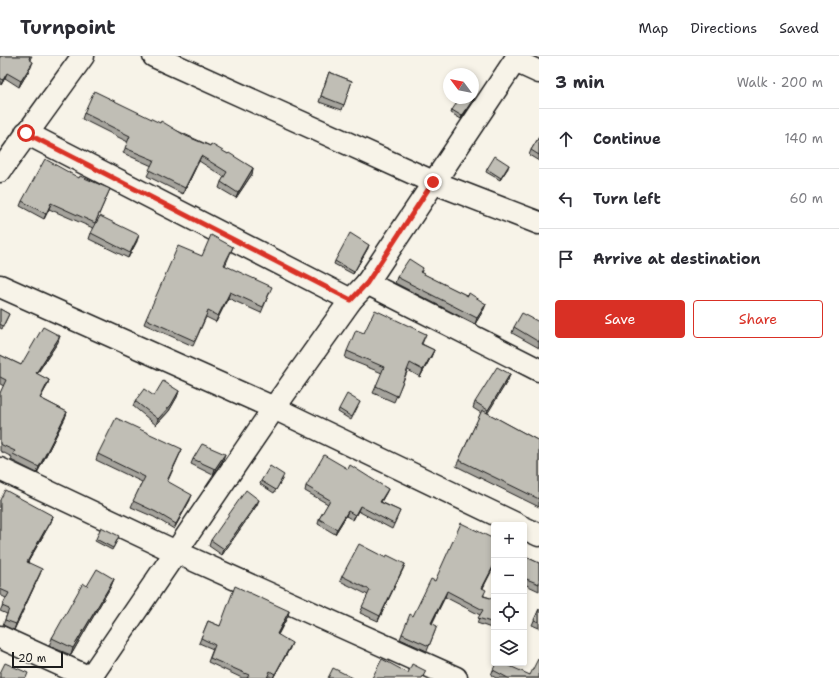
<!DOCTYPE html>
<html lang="en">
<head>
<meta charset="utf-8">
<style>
	body { margin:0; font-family:"Shantell Sans",sans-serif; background:#f7f7f7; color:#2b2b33 }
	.controls { position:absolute; right:12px; bottom:12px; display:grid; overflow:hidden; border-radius:4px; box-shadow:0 2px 6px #0003 }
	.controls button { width:36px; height:36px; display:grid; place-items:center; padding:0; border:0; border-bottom:1px solid #e1e1e2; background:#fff; color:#2b2b33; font:20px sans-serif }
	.compass { position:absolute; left:443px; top:12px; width:36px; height:36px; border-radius:50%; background:#fff; box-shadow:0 2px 6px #0003; rotate:302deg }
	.scale { position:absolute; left:12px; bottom:10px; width:51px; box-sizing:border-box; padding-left:4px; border:2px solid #1c1c1c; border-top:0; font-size:11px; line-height:14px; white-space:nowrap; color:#1c1c1c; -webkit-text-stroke:3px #f7f3e8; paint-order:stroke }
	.stop { position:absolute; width:12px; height:12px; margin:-9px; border:3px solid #d93025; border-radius:50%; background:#fff }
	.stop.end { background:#d93025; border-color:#fff; box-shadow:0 1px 4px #0008 }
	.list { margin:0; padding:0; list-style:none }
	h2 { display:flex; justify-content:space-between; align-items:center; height:52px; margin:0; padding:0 16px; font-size:17px }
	h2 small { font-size:13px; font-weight:400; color:#7c7c81 }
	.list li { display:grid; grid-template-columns:26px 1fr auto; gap:12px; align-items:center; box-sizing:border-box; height:60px; padding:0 16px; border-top:1px solid #e1e1e2 }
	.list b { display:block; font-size:15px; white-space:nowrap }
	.list em { font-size:13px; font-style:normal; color:#7c7c81 }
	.actions { display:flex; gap:8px; padding:12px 16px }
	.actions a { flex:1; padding:9px 0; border:1px solid #d93025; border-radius:4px; text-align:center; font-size:14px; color:#d93025 }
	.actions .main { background:#d93025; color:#fff }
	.icon { flex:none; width:22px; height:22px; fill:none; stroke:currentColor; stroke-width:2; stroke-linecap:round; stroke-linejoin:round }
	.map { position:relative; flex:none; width:539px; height:622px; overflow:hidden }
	header { display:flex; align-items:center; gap:24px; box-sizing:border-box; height:56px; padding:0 20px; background:#fff; border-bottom:1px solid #e1e1e2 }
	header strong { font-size:19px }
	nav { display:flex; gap:22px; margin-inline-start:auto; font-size:14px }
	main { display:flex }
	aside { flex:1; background:#fff }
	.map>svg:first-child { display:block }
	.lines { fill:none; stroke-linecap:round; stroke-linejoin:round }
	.minor-casing { stroke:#1c1c1c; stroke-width:25 }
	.minor { stroke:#f7f3e8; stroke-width:22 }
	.wall { fill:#a5a39c; stroke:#1c1c1c }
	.shaded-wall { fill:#86857f; stroke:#1c1c1c }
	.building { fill:#c0beb5; stroke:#1c1c1c }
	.route { stroke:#d93025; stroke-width:5 }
</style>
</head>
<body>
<header>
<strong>Turnpoint</strong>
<nav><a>Map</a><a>Directions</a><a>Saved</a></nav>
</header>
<main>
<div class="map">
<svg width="539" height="622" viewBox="0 0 539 622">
	<rect width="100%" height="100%" fill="#f7f3e8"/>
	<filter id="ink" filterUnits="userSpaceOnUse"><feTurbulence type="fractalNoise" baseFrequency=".025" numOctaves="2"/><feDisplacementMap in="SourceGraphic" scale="8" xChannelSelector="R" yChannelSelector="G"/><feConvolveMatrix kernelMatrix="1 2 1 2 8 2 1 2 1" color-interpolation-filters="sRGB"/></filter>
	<g filter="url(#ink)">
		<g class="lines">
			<defs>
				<g id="minor">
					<polyline points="154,0 433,126 539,167"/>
					<polyline points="515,5 539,16"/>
					<polyline points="26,77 351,244"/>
					<polyline points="0,115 83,0"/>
					<polyline points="367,227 539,314"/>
					<polyline points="0,230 274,352 518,469"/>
					<polyline points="0,413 176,496 456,622"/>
					<polyline points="524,472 539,479"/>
					<polyline points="0,581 90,622"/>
					<polyline points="90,622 274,352 351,244 367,227 518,0"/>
				</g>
			</defs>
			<use href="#minor" class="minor-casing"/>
			<use href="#minor" class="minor"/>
		</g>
		<g class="wall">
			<polygon points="0,0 32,0 30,3 31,11 19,31 5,22 1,29 0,28"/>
			<polygon points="329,16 352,25 342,54 319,46"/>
			<polygon points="474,42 473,45 461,63 451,57 452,54"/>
			<polygon points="84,57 160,67 228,98 253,112 252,118 236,142 219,132 221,126 224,121 199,105 183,138 147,120 152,110 123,97 128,86 82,63"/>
			<polygon points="539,81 539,105 529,99 531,94"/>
			<polygon points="508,112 500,124 486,116 487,113"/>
			<polygon points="79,122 110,133 93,172 49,153 44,163 20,150 22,145"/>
			<polygon points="91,177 137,185 128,202 89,183"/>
			<polygon points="233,191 225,210 270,236 261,257 228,242 216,266 206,261 193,290 144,268 146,263 202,200"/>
			<polygon points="368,192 353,218 334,208 335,205"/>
			<polygon points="423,212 421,217 468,240 486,248 484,253 475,268 395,227 397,221"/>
			<polygon points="0,253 9,258 2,273 0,272"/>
			<polygon points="539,266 539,292 512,277 514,271"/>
			<polygon points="364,277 426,278 422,288 434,294 431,301 420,321 408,314 394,346 373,337 382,317 345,302 347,295"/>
			<polygon points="58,286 37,318 49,324 47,330 40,342 67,356 65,362 37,417 11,404 12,401 0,395 0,337 4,330 0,328 0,299 21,309"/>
			<polygon points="510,318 508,324 487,357 539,385 539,451 456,410 459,404 481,357 473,352 475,346"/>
			<polygon points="179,335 177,341 169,355 156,369 133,350 135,345 154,340"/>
			<polygon points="360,346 351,364 338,356 339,353"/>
			<polygon points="182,393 167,425 190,444 174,473 154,461 131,451 142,426 96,404 98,398"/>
			<polygon points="193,403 223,404 213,419 191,408"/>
			<polygon points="348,413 388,433 386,437 381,446 400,455 392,473 358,455 353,464 346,460 335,478 318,468 319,463 328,448 305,435 306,430"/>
			<polygon points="283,422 274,437 260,428 261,425"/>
			<polygon points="0,444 53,460 51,466 28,506 40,518 14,574 3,569 7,558 0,555 6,542 0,539"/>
			<polygon points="257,449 222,499 209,490 211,484"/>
			<polygon points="96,483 118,483 112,494 95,485"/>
			<polygon points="494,483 494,514 492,514 483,532 484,540 494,543 494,573 477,567 480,559 445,541 432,568 435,575 427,595 400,583 402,578 435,525"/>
			<polygon points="524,500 539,507 539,535 524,528"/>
			<polygon points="405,508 403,513 378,565 360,557 368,539 340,525 342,520"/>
			<polygon points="114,523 111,530 71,599 49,590 52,582 87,530"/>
			<polygon points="539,553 539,572 532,569"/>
			<polygon points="289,555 288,560 278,579 290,592 273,622 269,620 268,622 242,622 208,606 213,593 199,587 208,565 220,570"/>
			<polygon points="493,614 530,619 539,622 496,622 491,619"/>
		</g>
		<g class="shaded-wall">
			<polygon points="33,6 31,11 19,31 21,25"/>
			<polygon points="7,17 5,22 1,29 3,24"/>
			<polygon points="474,42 473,45 461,63 462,60"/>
			<polygon points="201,100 199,105 183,138 185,132"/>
			<polygon points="509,109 508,112 500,124 501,122"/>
			<polygon points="253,112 252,118 236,142 238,137"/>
			<polygon points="51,147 49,153 44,163 46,158"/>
			<polygon points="139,179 137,185 128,202 130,197"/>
			<polygon points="369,189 368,192 353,218 354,216"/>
			<polygon points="230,236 228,242 216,266 218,260"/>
			<polygon points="486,248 484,253 475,268 477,262"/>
			<polygon points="60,280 58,286 33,323 36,317"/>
			<polygon points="434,294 431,301 420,321 423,314"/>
			<polygon points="510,318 508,324 486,360 488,354"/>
			<polygon points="49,324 47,330 37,348"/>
			<polygon points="179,335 177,341 169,355 156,369 158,363"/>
			<polygon points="67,356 65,362 37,417 39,411"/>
			<polygon points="182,393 180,398 165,431 167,425"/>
			<polygon points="225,398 223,404 213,419 215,413"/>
			<polygon points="388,433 386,437 378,451 380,446"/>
			<polygon points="192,439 190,444 174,473 176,468"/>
			<polygon points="259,444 257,449 222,499 224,493"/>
			<polygon points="360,450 358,455 353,464 355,459"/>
			<polygon points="348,455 346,460 335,478 337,473"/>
			<polygon points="53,460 51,466 25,511 27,506"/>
			<polygon points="405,508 403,513 378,565 380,560"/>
			<polygon points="494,509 492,514 480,537 482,532"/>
			<polygon points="42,513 40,518 14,574 16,568"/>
			<polygon points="114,523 111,530 71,599 73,592"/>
			<polygon points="447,535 445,541 429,572 431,567"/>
			<polygon points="289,555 288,560 275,583 277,578"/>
			<polygon points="292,587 290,592 273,622 275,618"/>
		</g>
		<g class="building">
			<polygon points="0,0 30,0 29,3 33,6 21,25 7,17 3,24 0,22"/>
			<polygon points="329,16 352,25 344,49 321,40"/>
			<polygon points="94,35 160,67 161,65 186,80 210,90 211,88 228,98 229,97 253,112 238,137 221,126 227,116 201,100 185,132 149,114 154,104 125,92 130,80 84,57"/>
			<polygon points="473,41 474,42 462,60 452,54 460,42 473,42"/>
			<polygon points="539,81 539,99 531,94"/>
			<polygon points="495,100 509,109 501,122 487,113"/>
			<polygon points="45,103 79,122 80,120 110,133 95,167 51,147 46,158 22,145"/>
			<polygon points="100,160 139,179 130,197 91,177"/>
			<polygon points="350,177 369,189 354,216 335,205"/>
			<polygon points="211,179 233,191 224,209 272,231 263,251 230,236 218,260 208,255 195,285 146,263 178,190 202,200"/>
			<polygon points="409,203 423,212 420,216 468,240 469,237 486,248 477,262 397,221"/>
			<polygon points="0,253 9,258 3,270 0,268"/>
			<polygon points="375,254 426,278 421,288 434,294 423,314 410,307 397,340 376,330 384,311 347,295 356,274 364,277"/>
			<polygon points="522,257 539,266 539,286 514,271"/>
			<polygon points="43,271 60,280 36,317 49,324 40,342 67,356 39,411 13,398 15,395 0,388 0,337 6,324 0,321 0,299 21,309"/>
			<polygon points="497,311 510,318 488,354 475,346"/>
			<polygon points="163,325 179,335 171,349 158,363 135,345 144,333 154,340"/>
			<polygon points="347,338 360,346 352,361 339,353"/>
			<polygon points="482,354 539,385 539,443 459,404"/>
			<polygon points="116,362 182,393 167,425 192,439 176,468 156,456 133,445 145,421 98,398"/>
			<polygon points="202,388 225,398 215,413 193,403"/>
			<polygon points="324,399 348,413 350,409 388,433 380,446 400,455 394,468 360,450 355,459 348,455 337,473 319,463 330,444 306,430"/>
			<polygon points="270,410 284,419 276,434 261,425"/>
			<polygon points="5,434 53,460 27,506 42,513 16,568 5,564 9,553 2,550 9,537 0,533 0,444"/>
			<polygon points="246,434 259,444 224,493 211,484"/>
			<polygon points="461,467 494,483 494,509 482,532 486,534 483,540 494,543 494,567 478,562 483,554 447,535 431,567 437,570 429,590 402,578 410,558 413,560 431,523 435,525"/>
			<polygon points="101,471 119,480 113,492 96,483"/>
			<polygon points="359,488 386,502 387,499 405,508 380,560 362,551 370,534 342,520"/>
			<polygon points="524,500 539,507 539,528 524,522"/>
			<polygon points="97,513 114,523 73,592 52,582 83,527 87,530"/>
			<polygon points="235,530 289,555 277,578 292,587 275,618 270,615 267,622 247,622 249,619 210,602 215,589 201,582 208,565 220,570"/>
			<polygon points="539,553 539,566 534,564"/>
			<polygon points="382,603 408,617 412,608 426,615 422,622 372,622"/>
			<polygon points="538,603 539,604 539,622 508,622 493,614 496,607 503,607 530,619"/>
			<polygon points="5,607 28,617 26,622 0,622 0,617"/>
			<polygon points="333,612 353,622 328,622"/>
		</g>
	</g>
	<g class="lines" filter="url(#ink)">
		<polyline class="route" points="26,77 351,244 367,227 433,126"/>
	</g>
</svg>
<div class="controls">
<button>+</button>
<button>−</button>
<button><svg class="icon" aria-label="locate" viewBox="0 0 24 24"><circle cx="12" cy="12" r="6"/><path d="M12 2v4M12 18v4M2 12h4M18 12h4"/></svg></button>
<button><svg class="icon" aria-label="layers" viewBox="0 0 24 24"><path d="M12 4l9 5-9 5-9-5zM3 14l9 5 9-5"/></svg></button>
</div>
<svg class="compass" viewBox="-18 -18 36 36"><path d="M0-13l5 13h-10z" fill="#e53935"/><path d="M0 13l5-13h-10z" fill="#7c7c81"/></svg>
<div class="scale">20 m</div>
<div class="stop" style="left:26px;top:77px"></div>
<div class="stop end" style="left:433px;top:126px"></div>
</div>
<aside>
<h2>3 min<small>Walk · 200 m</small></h2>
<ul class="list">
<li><svg class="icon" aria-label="ahead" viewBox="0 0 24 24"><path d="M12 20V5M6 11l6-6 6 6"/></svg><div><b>Continue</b></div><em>140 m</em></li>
<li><svg class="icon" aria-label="left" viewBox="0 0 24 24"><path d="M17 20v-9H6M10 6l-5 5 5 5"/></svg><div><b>Turn left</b></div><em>60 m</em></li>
<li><svg class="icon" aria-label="arrive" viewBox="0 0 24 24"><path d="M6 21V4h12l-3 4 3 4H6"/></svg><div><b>Arrive at destination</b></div></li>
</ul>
<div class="actions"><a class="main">Save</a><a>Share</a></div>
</aside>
</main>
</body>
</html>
